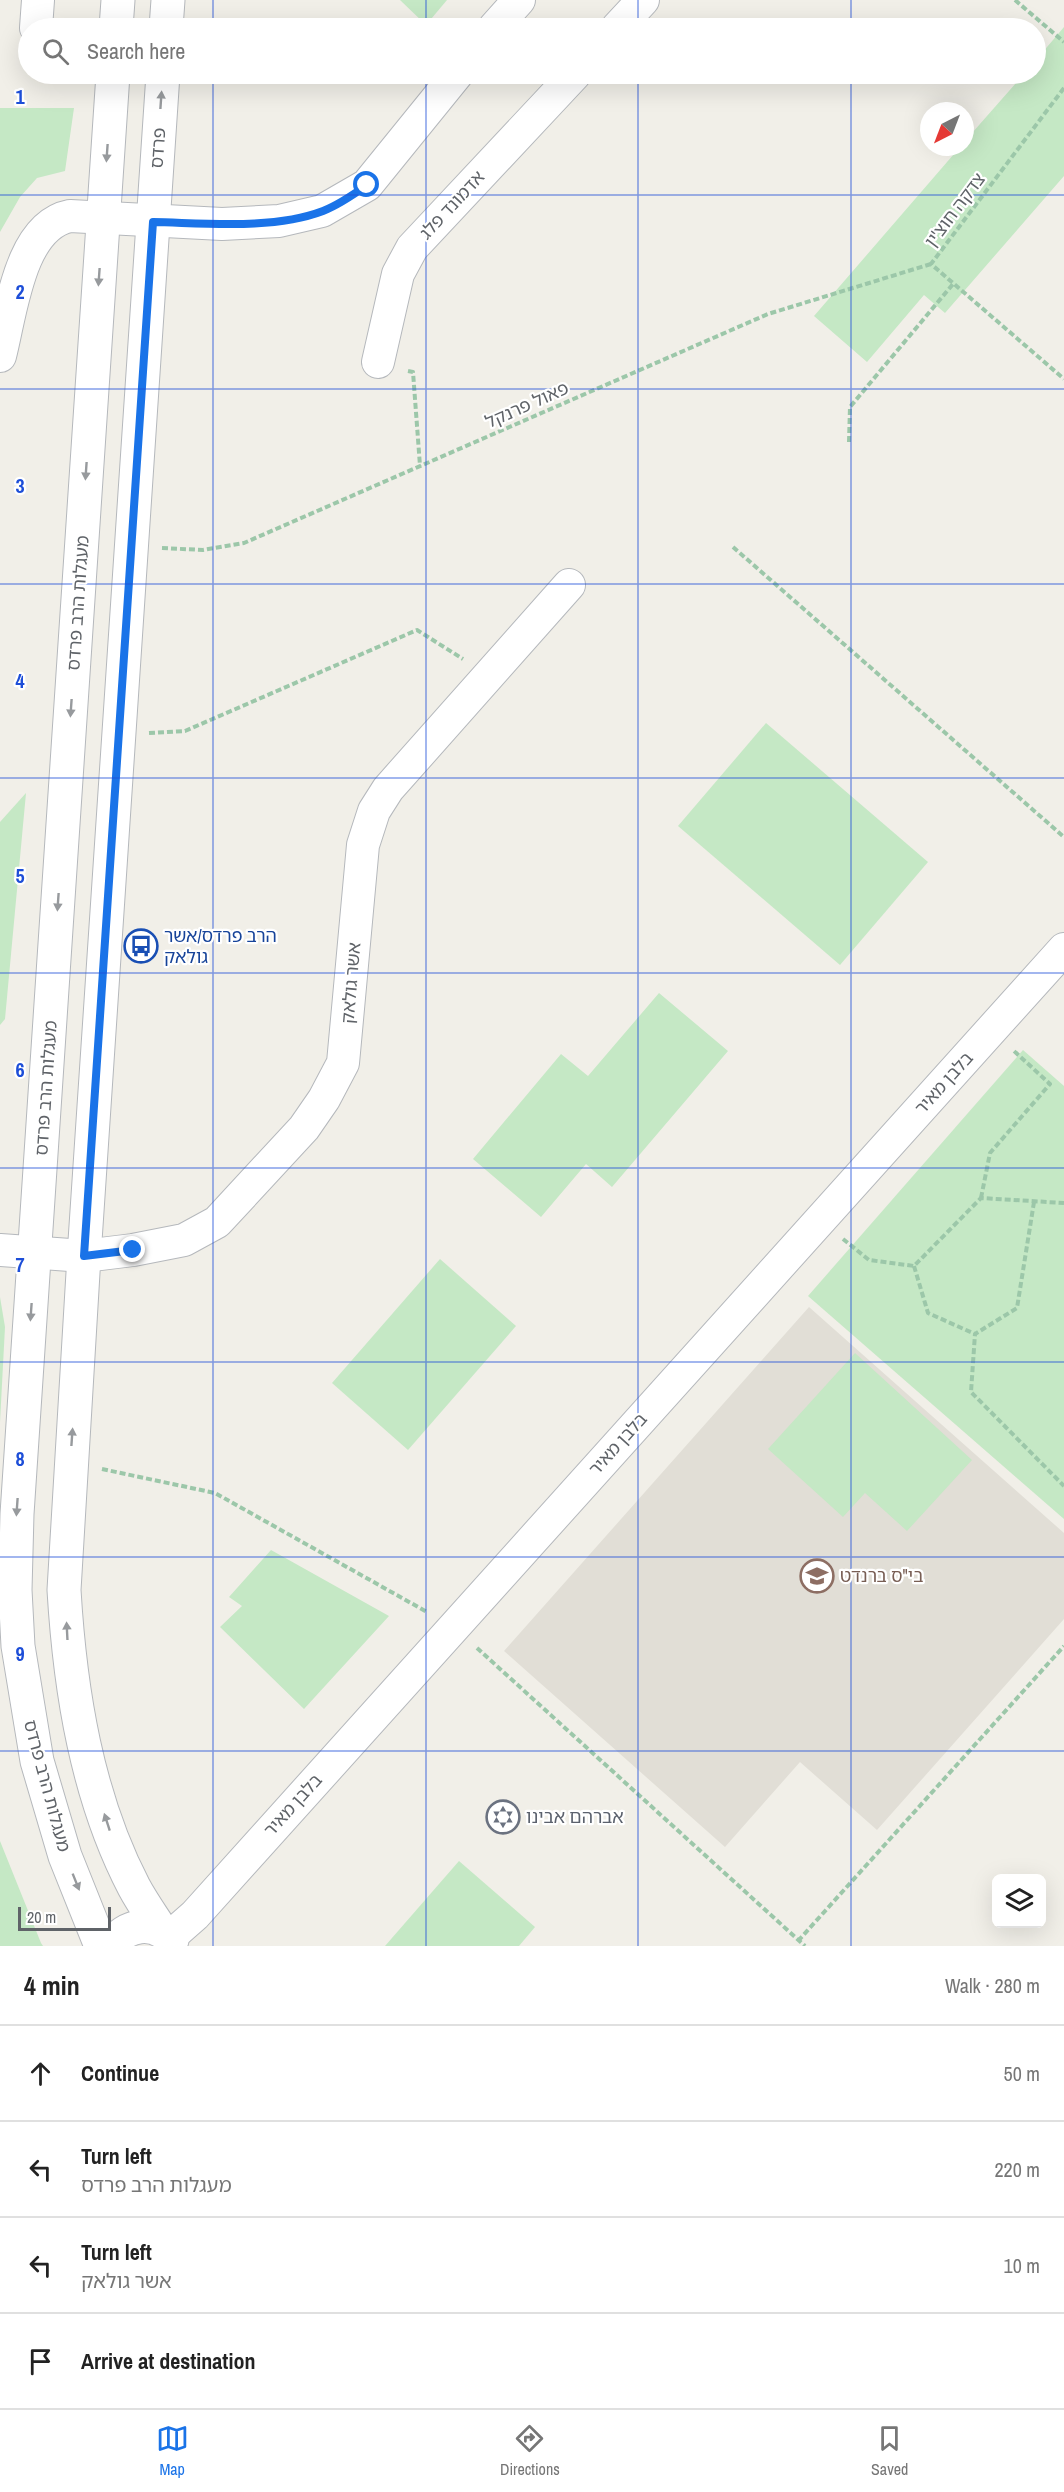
<!DOCTYPE html>
<html lang="en">
<head>
<meta charset="utf-8">
<style>
	body { margin:0; font-family:"Archivo Narrow","Noto Sans Hebrew",sans-serif; background:#f6f6f6; color:#222 }
	.controls { position:absolute; right:18px; bottom:18px; display:grid; overflow:hidden; border-radius:9px; box-shadow:0 6px 24px #0002 }
	.controls button { width:54px; height:54px; display:grid; place-items:center; padding:0; border:0; border-bottom:2px solid #e0e0e0; background:#fff; color:#222; font:30px sans-serif }
	.compass { position:absolute; left:920px; top:102px; width:54px; height:54px; border-radius:50%; background:#fff; box-shadow:0 6px 24px #0002; rotate:222deg }
	.scale { position:absolute; left:18px; bottom:15px; width:93px; box-sizing:border-box; padding-left:6px; border:3px solid #5f6368; border-top:0; font-size:16px; line-height:21px; white-space:nowrap; color:#5f6368; -webkit-text-stroke:4px #fff; paint-order:stroke }
	.stop { position:absolute; width:18px; height:18px; margin:-14px; border:4px solid #1a73e8; border-radius:50%; background:#fff }
	.stop.end { background:#1a73e8; border-color:#fff; box-shadow:0 2px 6px #0008 }
	.list { margin:0; padding:0; list-style:none }
	h2 { display:flex; justify-content:space-between; align-items:center; height:78px; margin:0; padding:0 24px; font-size:26px }
	h2 small { font-size:20px; font-weight:400; color:#767676 }
	.list li { display:grid; grid-template-columns:39px 1fr auto; gap:18px; align-items:center; box-sizing:border-box; height:96px; padding:0 24px; border-top:2px solid #e0e0e0 }
	.list b { display:block; font-size:22px; white-space:nowrap }
	.list p { margin:0; font-size:20px; white-space:nowrap; color:#767676 }
	.list em { font-size:20px; font-style:normal; color:#767676 }
	.icon { flex:none; width:33px; height:33px; fill:none; stroke:currentColor; stroke-width:2; stroke-linecap:round; stroke-linejoin:round }
	.map { position:relative; flex:none; width:1064px; height:1946px; overflow:hidden }
	.search { position:absolute; background:#fff; box-shadow:0 6px 24px #0002; left:18px; right:18px; top:18px; height:66px; display:flex; align-items:center; gap:15px; box-sizing:border-box; padding:0 21px; border-radius:33px; color:#767676; font-size:22px }
	.sheet { height:462px; background:#fff }
	nav { display:flex; justify-content:space-around; align-items:center; box-sizing:border-box; height:84px; border-top:2px solid #e0e0e0; background:#fff; font-size:16px; color:#767676 }
	nav a { display:grid; justify-items:center; gap:3px }
	nav .on { color:#1a73e8 }
	.map>svg:first-child { display:block }
	.education { fill:#e1ded6 }
	.green { fill:#c5e8c5 }
	.lines { fill:none; stroke-linecap:round; stroke-linejoin:round }
	.minor-casing { stroke:#b5b8bc; stroke-width:34 }
	.tertiary-casing { stroke:#b5b8bc; stroke-width:35 }
	.path { stroke:#9cc7a9; stroke-width:4; stroke-dasharray:6 3; stroke-linecap:butt }
	.minor { stroke:#fff; stroke-width:32 }
	.tertiary { stroke:#fff; stroke-width:33 }
	.oneway { fill:#979a9d }
	.route { stroke:#1a73e8; stroke-width:8 }
	.grid { fill:none; stroke:#1d4ed8; stroke-width:1.5; stroke-opacity:0.55 }
	.labels { text-anchor:middle; stroke-width:4.5; stroke-linejoin:round; paint-order:stroke }
	.street-label { font-size:18px; fill:#5f6368; stroke:#fff }
	.transit-label { font-size:18px; fill:#164399; stroke:#fff; text-anchor:start }
	.education-label { font-size:18px; fill:#785e54; stroke:#fff; text-anchor:start }
	.worship-label { font-size:18px; fill:#5b616d; stroke:#fff; text-anchor:start }
	.grid-label { font-size:20px; text-anchor:middle; font-weight:bold; fill:#1d4ed8; stroke:#fff; stroke-width:4.5; stroke-linejoin:round; paint-order:stroke }
</style>
</head>
<body>
<div class="map">
<svg width="1064" height="1946" viewBox="0 0 1064 1946">
	<rect width="100%" height="100%" fill="#f1efe8"/>
	<polygon class="education" points="809,1307 1064,1533 1064,1619 877,1830 800,1762 725,1847 504,1651"/>
	<g class="green">
		<polygon points="400,0 447,0 426,25"/>
		<polygon points="1064,27 1064,176 945,313 924,295 867,362 814,316 960,147 965,147 965,141 1024,74 1036,74 1036,60"/>
		<polygon points="0,108 74,108 65,171 37,178 20,197 0,232"/>
		<polygon points="766,723 928,862 840,965 678,826"/>
		<polygon points="26,793 5,1019 0,1025 0,822"/>
		<polygon points="659,993 728,1051 612,1187 586,1164 541,1217 473,1159 561,1054 588,1076"/>
		<polygon points="1023,1050 1064,1086 1064,1519 808,1296"/>
		<polygon points="440,1259 516,1326 408,1450 332,1383"/>
		<polygon points="0,1297 5,1327 0,1422"/>
		<polygon points="855,1353 972,1460 907,1531 865,1493 843,1517 768,1449"/>
		<polygon points="271,1550 389,1616 304,1709 220,1627 242,1606 229,1597"/>
		<polygon points="0,1841 41,1943 43,1946 0,1946"/>
		<polygon points="459,1861 535,1927 519,1946 385,1946"/>
	</g>
	<g class="lines">
		<defs>
			<g id="minor">
				<polyline points="36,28 38,0"/>
				<polyline points="494,28 519,0"/>
				<polyline points="617,28 643,0"/>
				<path d="M0,356C11,314 19,226 70,216L222,224L279,221L322,211L367,185L457,74"/>
				<polyline points="378,362 398,274 412,248 575,74"/>
				<polyline points="0,1250 84,1256 133,1250 184,1240 217,1222 304,1128 324,1099 343,1063 363,845 374,811 388,789 569,585"/>
				<polyline points="170,1937 195,1915 1064,949"/>
			</g>
			<g id="tertiary">
				<polyline points="116,28 118,0"/>
				<polyline points="166,28 168,0"/>
				<path d="M161,1930C152,1916 142,1902 134,1887C87,1797 70,1691 64,1590L84,1256L163,74"/>
				<polyline points="101,1946 65,1856 37,1761 18,1646 15,1590 17,1514 113,74"/>
				<path d="M111,1946C125,1924 154,1919 172,1940"/>
			</g>
		</defs>
		<use href="#minor" class="minor-casing"/>
		<use href="#tertiary" class="tertiary-casing"/>
		<g class="path">
			<polyline points="1015,0 1064,42"/>
			<polyline points="1064,88 931,264 1064,379"/>
			<polyline points="408,371 413,372 420,466"/>
			<polyline points="849,442 850,407 953,284"/>
			<polyline points="733,547 1064,837"/>
			<polyline points="162,548 203,550 244,543 768,314 931,264"/>
			<polyline points="149,733 185,731 417,630 463,659"/>
			<polyline points="981,1198 990,1153 1050,1084 1014,1051"/>
			<polyline points="1034,1202 1017,1308 975,1334 971,1392 1064,1486"/>
			<polyline points="843,1239 869,1260 914,1266 981,1198 1064,1203"/>
			<polyline points="914,1266 928,1313 975,1334"/>
			<polyline points="102,1469 215,1493 427,1612"/>
			<polyline points="477,1648 805,1946"/>
			<polyline points="798,1941 1064,1646"/>
		</g>
		<use href="#minor" class="minor"/>
		<use href="#tertiary" class="tertiary"/>
	</g>
	<defs><path id="oneway-solid" d="M-6-.8H1V-3.2L6.5 0L1 3.2V.8H-6Z" transform="scale(1.5)"/></defs>
	<g class="oneway">
		<use href="#oneway-solid" transform="translate(161 100) rotate(-86)"/>
		<use href="#oneway-solid" transform="translate(107 153) rotate(94)"/>
		<use href="#oneway-solid" transform="translate(99 277) rotate(94)"/>
		<use href="#oneway-solid" transform="translate(86 471) rotate(94)"/>
		<use href="#oneway-solid" transform="translate(71 708) rotate(94)"/>
		<use href="#oneway-solid" transform="translate(58 902) rotate(94)"/>
		<use href="#oneway-solid" transform="translate(31 1312) rotate(94)"/>
		<use href="#oneway-solid" transform="translate(72 1437) rotate(-86)"/>
		<use href="#oneway-solid" transform="translate(17 1507) rotate(94)"/>
		<use href="#oneway-solid" transform="translate(67 1631) rotate(-93)"/>
		<use href="#oneway-solid" transform="translate(107 1822) rotate(-108)"/>
		<use href="#oneway-solid" transform="translate(76 1882) rotate(68)"/>
	</g>
	<g class="lines">
		<path class="route" d="M133,1250L84,1256L153,222C205,223 273,230 323,211C338,205 353,195 367,185"/>
	</g>
	<path class="grid" d="M213,0V28M426,0V28M638,0V28M851,0V28M213,74V1946M426,74V1946M638,74V1946M851,74V1946M0,195H1064M0,389H1064M0,584H1064M0,778H1064M0,973H1064M0,1168H1064M0,1362H1064M0,1557H1064M0,1751H1064"/>
	<defs>
		<symbol id="bus-ring" viewBox="-11 -11 22 22"><circle r="9.5" fill="#fff" stroke="#1a4fb4" stroke-width="1.5"/><path d="M-5-6H5V4H4V6H2V4H-2V6H-4V4H-5ZM-3.5-4V0h7V-4ZM-3.5 1.2v1.5H-2V1.2ZM2 1.2v1.5H3.5V1.2Z" fill="#1a4fb4"/></symbol>
		<symbol id="school-ring" viewBox="-11 -11 22 22"><circle r="9.5" fill="#fff" stroke="#8d6e63" stroke-width="1.5"/><path d="M0-5L7-2L0 1L-7-2ZM-4 1L0 2.5L4 1V4Q0 6-4 4Z" fill="#8d6e63"/></symbol>
		<symbol id="synagogue-ring" viewBox="-11 -11 22 22"><circle r="9.5" fill="#fff" stroke="#6b7280" stroke-width="1.5"/><path d="M0-6.5L5.6 3.2H-5.6ZM0 6.5L5.6-3.2H-5.6Z" fill="#6b7280"/></symbol>
	</defs>
	<g fill-rule="evenodd">
		<use href="#bus-ring" x="122" y="927" width="38" height="38"/>
		<use href="#school-ring" x="798" y="1557" width="38" height="38"/>
		<use href="#synagogue-ring" x="484" y="1798" width="38" height="38"/>
	</g>
	<g class="labels">
		<g class="street-label">
			<text transform="translate(158 148) rotate(-86)" y="6">פרדס</text>
			<text transform="translate(452 205) rotate(-47)" y="6">אדמונד פלג</text>
			<text transform="translate(955 210) rotate(-53)" y="6">צדקה חוצ'ין</text>
			<text transform="translate(527 405) rotate(-24)" y="6">פאול פרנקל</text>
			<text transform="translate(78 603) rotate(-86)" y="6">מעגלות הרב פרדס</text>
			<text transform="translate(351 983) rotate(-85)" y="6">אשר גולאק</text>
			<text transform="translate(944 1083) rotate(-48)" y="6">בלבן מאיר</text>
			<text transform="translate(46 1088) rotate(-86)" y="6">מעגלות הרב פרדס</text>
			<text transform="translate(618 1444) rotate(-48)" y="6">בלבן מאיר</text>
			<text transform="translate(47 1786) rotate(75)" y="6">מעגלות הרב פרדס</text>
			<text transform="translate(293 1805) rotate(-48)" y="6">בלבן מאיר</text>
		</g>
		<g class="transit-label">
			<text x="164" y="942">הרב פרדס/אשר<tspan x="164" dy="21">גולאק</tspan></text>
		</g>
		<g class="education-label">
			<text x="840" y="1582">בי"ס ברנדט</text>
		</g>
		<g class="worship-label">
			<text x="526" y="1823">אברהם אבינו</text>
		</g>
	</g>
	<g class="grid-label">
		<text x="20" y="104">1</text>
		<text x="20" y="299">2</text>
		<text x="20" y="493">3</text>
		<text x="20" y="688">4</text>
		<text x="20" y="883">5</text>
		<text x="20" y="1077">6</text>
		<text x="20" y="1272">7</text>
		<text x="20" y="1466">8</text>
		<text x="20" y="1661">9</text>
	</g>
</svg>
<div class="controls">
<button><svg class="icon" aria-label="layers" viewBox="0 0 24 24"><path d="M12 4l9 5-9 5-9-5zM3 14l9 5 9-5"/></svg></button>
</div>
<svg class="compass" viewBox="-18 -18 36 36"><path d="M0-13l5 13h-10z" fill="#e53935"/><path d="M0 13l5-13h-10z" fill="#767676"/></svg>
<div class="scale">20 m</div>
<div class="stop" style="left:367px;top:185px"></div>
<div class="stop end" style="left:133px;top:1250px"></div>
<div class="search"><svg class="icon" aria-label="search" viewBox="0 0 24 24"><circle cx="10" cy="10" r="6"/><path d="M15 15l6 6"/></svg>Search here</div>
</div>
<section class="sheet">
<h2>4 min<small>Walk · 280 m</small></h2>
<ul class="list">
<li><svg class="icon" aria-label="ahead" viewBox="0 0 24 24"><path d="M12 20V5M6 11l6-6 6 6"/></svg><div><b>Continue</b></div><em>50 m</em></li>
<li><svg class="icon" aria-label="left" viewBox="0 0 24 24"><path d="M17 20v-9H6M10 6l-5 5 5 5"/></svg><div><b>Turn left</b><p>מעגלות הרב פרדס</p></div><em>220 m</em></li>
<li><svg class="icon" aria-label="left" viewBox="0 0 24 24"><path d="M17 20v-9H6M10 6l-5 5 5 5"/></svg><div><b>Turn left</b><p>אשר גולאק</p></div><em>10 m</em></li>
<li><svg class="icon" aria-label="arrive" viewBox="0 0 24 24"><path d="M6 21V4h12l-3 4 3 4H6"/></svg><div><b>Arrive at destination</b></div></li>
</ul>
</section>
<nav>
<a class="on"><svg class="icon" aria-label="map" viewBox="0 0 24 24"><path d="M3 6l6-2 6 2 6-2v14l-6 2-6-2-6 2zM9 4v14M15 6v14"/></svg>Map</a>
<a><svg class="icon" aria-label="directions" viewBox="0 0 24 24"><path d="M12 3l9 9-9 9-9-9zM9 14v-3h6M13 9l2 2-2 2"/></svg>Directions</a>
<a><svg class="icon" aria-label="saved" viewBox="0 0 24 24"><path d="M7 4h10v16l-5-4-5 4z"/></svg>Saved</a>
</nav>
</body>
</html>
